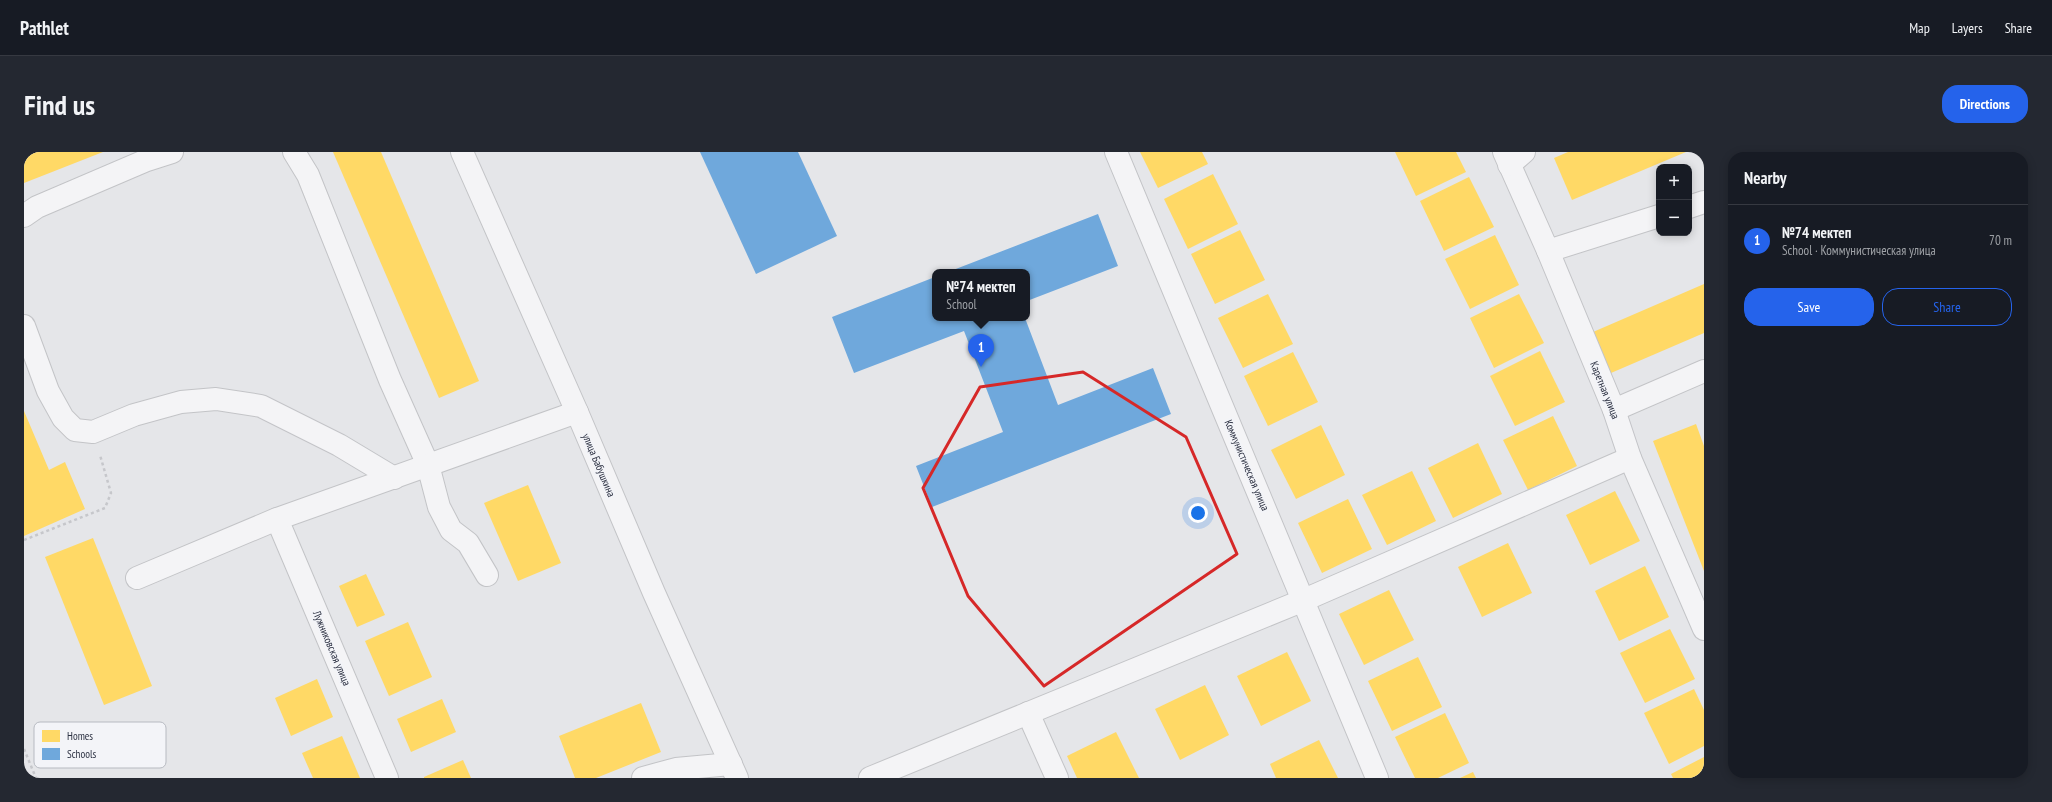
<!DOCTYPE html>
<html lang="en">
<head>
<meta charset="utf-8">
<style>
	body { margin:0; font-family:"PT Sans Narrow",sans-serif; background:#242831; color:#f1f3f6 }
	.controls { position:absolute; right:12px; top:12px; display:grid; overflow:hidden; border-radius:8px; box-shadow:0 2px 10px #0003 }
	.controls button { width:36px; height:36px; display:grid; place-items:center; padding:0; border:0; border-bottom:1px solid #363941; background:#171b24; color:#f1f3f6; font:20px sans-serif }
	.you { position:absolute; left:1174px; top:361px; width:14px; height:14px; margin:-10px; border:3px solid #fff; border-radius:50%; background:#1a73e8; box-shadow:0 0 0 6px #1a73e833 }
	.badge { display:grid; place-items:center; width:26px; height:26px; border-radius:50%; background:#2563eb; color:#fff; font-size:13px; font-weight:700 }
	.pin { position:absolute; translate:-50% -33px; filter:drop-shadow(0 1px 2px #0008) }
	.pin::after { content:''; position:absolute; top:21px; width:14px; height:12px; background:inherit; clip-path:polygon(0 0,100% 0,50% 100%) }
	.popup { position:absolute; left:908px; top:117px; width:98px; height:52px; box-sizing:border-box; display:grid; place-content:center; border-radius:8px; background:#171b24; filter:drop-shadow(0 1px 3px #0005); font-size:13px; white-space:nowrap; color:#9ea1a6 }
	.popup b { font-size:15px; color:#f1f3f6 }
	.popup::after { content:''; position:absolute; left:50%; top:100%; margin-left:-8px; border:8px solid transparent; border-top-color:#171b24 }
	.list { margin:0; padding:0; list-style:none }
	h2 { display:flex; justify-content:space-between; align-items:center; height:52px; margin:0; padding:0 16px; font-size:17px }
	h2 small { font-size:13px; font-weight:400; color:#9ea1a6 }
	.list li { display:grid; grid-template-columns:26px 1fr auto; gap:12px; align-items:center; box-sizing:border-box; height:72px; padding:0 16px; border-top:1px solid #363941 }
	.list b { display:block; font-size:15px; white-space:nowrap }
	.list p { margin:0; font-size:13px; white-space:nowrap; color:#9ea1a6 }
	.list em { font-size:13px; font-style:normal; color:#9ea1a6 }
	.actions { display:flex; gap:8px; padding:12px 16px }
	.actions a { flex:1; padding:9px 0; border:1px solid #2563eb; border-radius:16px; text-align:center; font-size:14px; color:#2563eb }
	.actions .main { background:#2563eb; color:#fff }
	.map { position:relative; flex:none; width:1680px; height:626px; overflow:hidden; border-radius:16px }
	header { display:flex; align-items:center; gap:24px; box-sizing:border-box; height:56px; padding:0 20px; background:#171b24; border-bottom:1px solid #363941 }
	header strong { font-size:19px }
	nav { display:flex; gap:22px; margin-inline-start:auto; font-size:14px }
	.intro { display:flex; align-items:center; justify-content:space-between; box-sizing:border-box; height:96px; padding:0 24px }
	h1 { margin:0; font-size:28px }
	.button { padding:10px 18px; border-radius:16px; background:#2563eb; color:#fff; font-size:14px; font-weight:700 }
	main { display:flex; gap:24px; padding:0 24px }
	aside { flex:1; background:#171b24; border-radius:16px; box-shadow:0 2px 10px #0003 }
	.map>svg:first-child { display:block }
	.homes { fill:#ffd966 }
	.schools { fill:#6fa8dc }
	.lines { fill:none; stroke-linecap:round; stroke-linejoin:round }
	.minor-casing { stroke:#c3c4c7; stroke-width:24 }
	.path { stroke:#c6c7cb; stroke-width:2.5; stroke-dasharray:3 3; stroke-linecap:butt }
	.minor { stroke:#f4f4f6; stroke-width:22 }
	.marked { fill:none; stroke:#d62828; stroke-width:3; stroke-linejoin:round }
	.labels { text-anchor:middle; stroke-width:4; stroke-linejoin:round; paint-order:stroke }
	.street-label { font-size:11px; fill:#2c3142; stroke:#f3f4f8 }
	.key { fill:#f3f4f8; stroke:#b7bac1; stroke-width:1 }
	.key-label { font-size:11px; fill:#2c3142 }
</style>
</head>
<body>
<header>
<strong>Pathlet</strong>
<nav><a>Map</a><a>Layers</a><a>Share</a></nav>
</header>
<div class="intro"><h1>Find us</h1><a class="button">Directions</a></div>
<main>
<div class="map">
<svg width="1680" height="626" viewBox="0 0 1680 626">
	<rect width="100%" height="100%" fill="#e5e6e9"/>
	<g class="homes">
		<polygon points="0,0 79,0 0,31"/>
		<polygon points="309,0 357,0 455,229 415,246"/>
		<polygon points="1116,0 1178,0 1184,12 1134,36"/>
		<polygon points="1371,0 1432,0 1442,20 1392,44"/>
		<polygon points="1544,0 1662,0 1548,48 1530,6"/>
		<polygon points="1189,22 1214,72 1164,97 1140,47"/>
		<polygon points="1445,25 1470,75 1420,99 1396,49"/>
		<polygon points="1216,78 1241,128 1191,152 1167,102"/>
		<polygon points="1471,83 1495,133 1446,157 1421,107"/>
		<polygon points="1680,132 1680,181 1587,221 1569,180"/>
		<polygon points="1244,142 1269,192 1219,216 1194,166"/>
		<polygon points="1495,142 1520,191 1470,216 1446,166"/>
		<polygon points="1516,199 1541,250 1491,274 1466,224"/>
		<polygon points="1269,200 1294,250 1244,274 1220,224"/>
		<polygon points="0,259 25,318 41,310 61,357 0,384"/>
		<polygon points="1529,264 1553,314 1504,338 1479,288"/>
		<polygon points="1672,272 1680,294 1680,419 1629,289"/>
		<polygon points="1297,273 1321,323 1272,347 1247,298"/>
		<polygon points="1454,291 1478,342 1429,366 1404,316"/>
		<polygon points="1388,319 1412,369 1363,393 1338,343"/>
		<polygon points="504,333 537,411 494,429 460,351"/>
		<polygon points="1591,339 1616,389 1566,413 1542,363"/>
		<polygon points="1324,347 1348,397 1298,421 1274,371"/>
		<polygon points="69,386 128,534 80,553 21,405"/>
		<polygon points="1484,391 1508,441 1458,465 1434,415"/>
		<polygon points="1621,414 1645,465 1595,489 1571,439"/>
		<polygon points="342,422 361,463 333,475 315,434"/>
		<polygon points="1365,438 1390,488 1340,513 1315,462"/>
		<polygon points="384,470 408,525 365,544 341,489"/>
		<polygon points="1646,477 1671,527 1621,551 1596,501"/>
		<polygon points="1263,500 1287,549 1237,574 1213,524"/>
		<polygon points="1394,505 1418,555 1368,579 1344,529"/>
		<polygon points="293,527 309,565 267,584 251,546"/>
		<polygon points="1181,533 1205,583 1156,608 1131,557"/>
		<polygon points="1670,537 1680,558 1680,594 1645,612 1620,561"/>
		<polygon points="418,547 432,580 387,600 373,567"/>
		<polygon points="617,551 637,600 572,626 551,626 535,584"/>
		<polygon points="1421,561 1445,611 1414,626 1391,626 1371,585"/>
		<polygon points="1092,580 1115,626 1053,626 1043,604"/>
		<polygon points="318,584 336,626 289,626 278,601"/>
		<polygon points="1295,588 1314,626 1252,626 1246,612"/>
		<polygon points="1680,605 1680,626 1649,626 1647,622"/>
		<polygon points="439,608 447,626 400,626 400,625"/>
		<polygon points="1449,620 1452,626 1436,626"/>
	</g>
	<g class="schools">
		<polygon points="676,0 774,0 813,84 732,122"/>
		<polygon points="1074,62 1094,114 1003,149 1003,120 924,120"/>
		<polygon points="911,125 911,166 1001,166 1034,253 1129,216 1147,262 908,355 892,314 979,280 940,179 830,221 808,165"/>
	</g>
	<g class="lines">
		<defs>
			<g id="minor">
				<polyline points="270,0 284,23 366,228 404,313 415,355 427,378 444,391 463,423"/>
				<polyline points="438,0 553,260 630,441 713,626"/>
				<polyline points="1092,0 1353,626"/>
				<polyline points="1480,0 1524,99 1590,258 1606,306 1680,477"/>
				<polyline points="1485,13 1500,0"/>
				<polyline points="1665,55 1680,50"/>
				<polyline points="0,64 13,55 123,8 148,0"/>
				<polyline points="1524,99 1635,64"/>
				<polyline points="0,174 24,239 39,266 51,278 69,280 110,263 157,250 192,247 237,254 315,293 370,326"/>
				<polyline points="1590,258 1680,219"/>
				<polyline points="253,367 363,626"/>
				<polyline points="113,426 253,367 553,260"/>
				<polyline points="1004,561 1033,626"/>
				<polyline points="619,626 652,617 707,612"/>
				<polyline points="846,626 1280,448 1606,306"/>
			</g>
		</defs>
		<use href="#minor" class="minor-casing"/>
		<g class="path">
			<polyline points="0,388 81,356 87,341 76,303"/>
			<polyline points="0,597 12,626"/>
		</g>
		<use href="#minor" class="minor"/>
	</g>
	<path class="marked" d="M1059,220L1162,285L1213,402L1020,534L944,444L899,336L956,235Z"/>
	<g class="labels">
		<g class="street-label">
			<text transform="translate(1581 238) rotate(68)" y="4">Каретная улица</text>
			<text transform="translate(575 313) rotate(67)" y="4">улица Бабушкина</text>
			<text transform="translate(1223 313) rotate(67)" y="4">Коммунистическая улица</text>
			<text transform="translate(308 496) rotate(67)" y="4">Лужниковская улица</text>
		</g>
	</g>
	<rect x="10" y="570" width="132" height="46" rx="6" class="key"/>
	<rect x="18" y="578" width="18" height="12" fill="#ffd966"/>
	<rect x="18" y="596" width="18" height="12" fill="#6fa8dc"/>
	<g class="key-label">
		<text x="43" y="588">Homes</text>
		<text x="43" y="606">Schools</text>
	</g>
</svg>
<div class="controls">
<button>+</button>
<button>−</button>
</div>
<div class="you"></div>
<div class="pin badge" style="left:957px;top:215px">1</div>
<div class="popup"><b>№74 мектеп</b>School</div>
</div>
<aside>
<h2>Nearby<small></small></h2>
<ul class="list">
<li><span class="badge">1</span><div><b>№74 мектеп</b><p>School · Коммунистическая улица</p></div><em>70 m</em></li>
</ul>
<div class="actions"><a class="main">Save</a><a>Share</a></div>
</aside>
</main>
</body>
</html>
